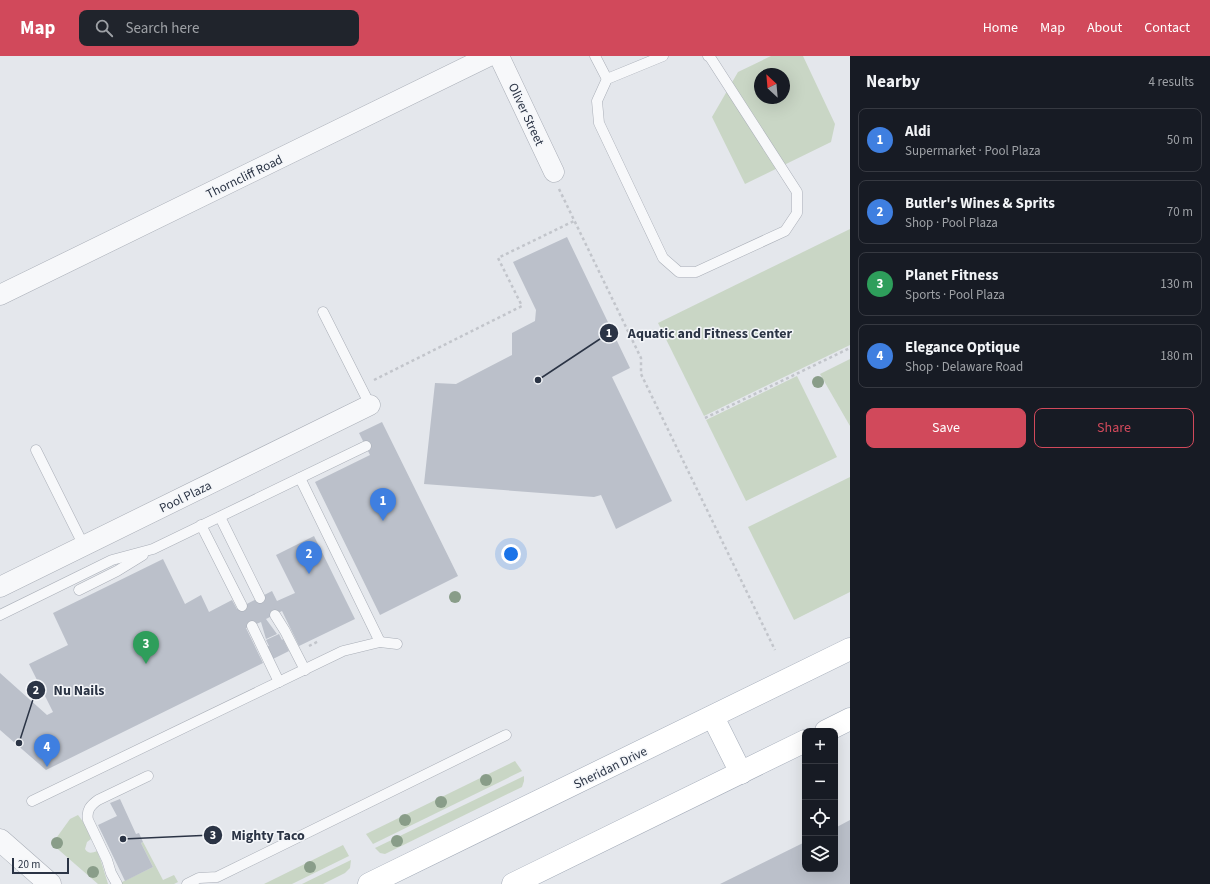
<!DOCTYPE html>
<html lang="en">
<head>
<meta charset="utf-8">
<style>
	body { margin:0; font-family:"Source Sans 3",sans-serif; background:#20242c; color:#f1f3f6 }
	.controls { position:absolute; right:12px; bottom:12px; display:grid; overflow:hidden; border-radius:8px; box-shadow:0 4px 16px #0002 }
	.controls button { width:36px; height:36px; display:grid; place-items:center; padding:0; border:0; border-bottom:1px solid #363941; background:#171b24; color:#f1f3f6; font:20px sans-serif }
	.compass { position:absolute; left:754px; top:12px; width:36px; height:36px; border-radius:50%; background:#171b24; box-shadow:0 4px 16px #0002; rotate:334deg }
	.scale { position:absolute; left:12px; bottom:10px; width:57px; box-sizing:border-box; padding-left:4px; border:2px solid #2b3445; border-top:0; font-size:11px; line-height:14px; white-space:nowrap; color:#2b3445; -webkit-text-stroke:3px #f4f6f9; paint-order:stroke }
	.you { position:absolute; left:511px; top:498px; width:14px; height:14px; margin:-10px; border:3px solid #fff; border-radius:50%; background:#1a73e8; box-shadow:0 0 0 6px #1a73e833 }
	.badge { display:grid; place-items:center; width:26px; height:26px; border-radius:50%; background:#d1495b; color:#fff; font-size:13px; font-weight:700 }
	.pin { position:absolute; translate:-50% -33px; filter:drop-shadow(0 1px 2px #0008) }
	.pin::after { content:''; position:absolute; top:21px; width:14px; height:12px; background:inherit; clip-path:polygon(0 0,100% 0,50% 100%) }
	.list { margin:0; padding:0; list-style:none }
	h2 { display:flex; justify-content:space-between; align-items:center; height:52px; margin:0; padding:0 16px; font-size:17px }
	h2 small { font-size:13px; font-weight:400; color:#9ea1a6 }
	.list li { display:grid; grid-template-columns:26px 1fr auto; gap:12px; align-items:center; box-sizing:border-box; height:64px; margin:0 8px 8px; padding:0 8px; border:1px solid #363941; border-radius:8px }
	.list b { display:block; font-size:15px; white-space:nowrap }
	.list p { margin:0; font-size:13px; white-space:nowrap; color:#9ea1a6 }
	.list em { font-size:13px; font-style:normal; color:#9ea1a6 }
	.actions { display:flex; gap:8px; padding:12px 16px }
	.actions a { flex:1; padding:9px 0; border:1px solid #d1495b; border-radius:8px; text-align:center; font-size:14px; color:#d1495b }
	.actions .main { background:#d1495b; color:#fff }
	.icon { flex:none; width:22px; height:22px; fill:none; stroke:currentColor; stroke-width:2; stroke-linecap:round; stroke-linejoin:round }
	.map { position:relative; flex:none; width:850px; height:828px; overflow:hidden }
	header { display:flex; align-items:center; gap:24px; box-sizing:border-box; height:56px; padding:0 20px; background:#d1495b; color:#fff }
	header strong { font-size:19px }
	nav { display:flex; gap:22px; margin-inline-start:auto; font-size:14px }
	.search { width:280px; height:36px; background:#20242c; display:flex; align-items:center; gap:10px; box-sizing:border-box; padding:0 14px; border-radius:8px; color:#9ea1a6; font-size:15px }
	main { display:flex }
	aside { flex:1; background:#171b24 }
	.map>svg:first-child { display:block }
	.green { fill:#c9d6c5; fill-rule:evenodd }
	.building { fill:#bbc0ca }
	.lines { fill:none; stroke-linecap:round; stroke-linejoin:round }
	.service-casing { stroke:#a9aeb7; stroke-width:11 }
	.minor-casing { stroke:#a9aeb7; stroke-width:21 }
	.tertiary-casing { stroke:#a9aeb7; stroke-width:23 }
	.primary-casing { stroke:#a3abb8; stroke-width:23 }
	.path { stroke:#c2c5cb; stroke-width:2.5; stroke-dasharray:3 3; stroke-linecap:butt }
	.service { stroke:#f7f8fa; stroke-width:10 }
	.minor { stroke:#f7f8fa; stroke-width:20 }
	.tertiary { stroke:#f7f8fa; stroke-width:22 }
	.primary { stroke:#fff; stroke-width:22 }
	.tree { fill:#899d89 }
	.labels { text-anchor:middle; stroke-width:3; stroke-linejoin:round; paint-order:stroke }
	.street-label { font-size:13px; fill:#2b3445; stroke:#f4f6f9 }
	.leader { fill:none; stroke:#2b3445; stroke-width:1.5 }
	.callout-dot { fill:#2b3445; stroke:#f4f6f9; stroke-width:1.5 }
	.mark-label { font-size:12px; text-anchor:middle; font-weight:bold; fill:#fff }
	.callout-label { font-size:14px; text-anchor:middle; font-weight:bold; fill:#2b3445; stroke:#f4f6f9; stroke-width:3; stroke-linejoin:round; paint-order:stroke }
</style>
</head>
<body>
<header>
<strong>Map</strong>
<div class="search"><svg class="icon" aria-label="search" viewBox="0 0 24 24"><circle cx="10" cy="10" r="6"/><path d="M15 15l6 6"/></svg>Search here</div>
<nav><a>Home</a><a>Map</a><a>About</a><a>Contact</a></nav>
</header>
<main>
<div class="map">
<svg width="850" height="828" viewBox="0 0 850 828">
	<rect width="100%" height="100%" fill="#e4e7ec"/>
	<g class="green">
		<path d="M771,0H803L835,68L831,86L745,128L712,61L738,16ZM760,18H784V42H760Z"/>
		<polygon points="850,173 850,289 704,360 658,267"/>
		<polygon points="850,303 850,370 820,318"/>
		<polygon points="797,320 837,401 746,445 706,364"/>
		<polygon points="850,421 850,536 794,564 748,471"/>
		<polygon points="515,705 522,715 373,788 366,778"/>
		<polygon points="524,720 524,725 522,731 385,798 380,797 375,792"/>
		<path d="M78,759L84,767L91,783L87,786L85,793C88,798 92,797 97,795L101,805L108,828H98L52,788L70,763Z"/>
		<polygon points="143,786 163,824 174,819 178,826 174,828 121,828 120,827 153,811 141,787"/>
		<polygon points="343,789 349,800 292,828 264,828"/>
		<polygon points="351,804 350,812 345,817 323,828 302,828"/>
	</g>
	<g class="building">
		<polygon points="567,181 630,312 612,321 672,445 616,473 601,439 594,441 424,428 435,327 456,328 512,299 512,277 535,265 536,254 513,206"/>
		<polygon points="382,366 458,520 380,559 315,426 370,399 359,377"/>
		<polygon points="314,480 355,563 299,590 282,555 266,563 277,578 266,583 261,566 252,570 246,572 263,607 46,714 0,674 0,617 47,659 53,656 29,608 68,589 53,557 163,503 185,548 201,539 209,556 232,544 237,553 272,535 277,545 295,537 276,499"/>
		<polygon points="279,578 282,584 283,583 289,595 273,603 267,590 269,590 266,584"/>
		<polygon points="120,743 136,778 139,777 143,786 141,787 153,811 125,825 98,769 117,760 110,747"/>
		<polygon points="850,764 850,828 720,828 805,786 805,813 835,813 835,772"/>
	</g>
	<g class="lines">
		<defs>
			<g id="service">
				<polyline points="595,0 607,23"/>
				<polyline points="663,0 607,23 597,45 599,67 663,202 679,216 696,216 785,175 797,157 797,136 710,1 708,0"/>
				<polyline points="323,256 370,349"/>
				<polyline points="36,394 84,490"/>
				<polyline points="300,422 380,586"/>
				<polyline points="220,461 260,542"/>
				<polyline points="201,469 242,550"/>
				<polyline points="79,534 117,515 143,499"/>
				<polyline points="0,559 112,504 153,493 366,390"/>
				<polyline points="275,559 285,575 305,614"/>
				<polyline points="252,570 279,626"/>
				<polyline points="32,745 343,595 380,586 397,588"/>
				<path d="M117,828L111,817L107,804L88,764C86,754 91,749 98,744L148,720"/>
				<polyline points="187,828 199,822 217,821 506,679"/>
			</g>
			<g id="minor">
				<polyline points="499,0 554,116"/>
				<polyline points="0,239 489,0"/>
				<polyline points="0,531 370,349"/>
			</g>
			<polyline id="tertiary" points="0,784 50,828"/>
			<g id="primary">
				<polyline points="713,661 741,717"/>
				<polyline points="826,675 850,663"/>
				<polyline points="369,828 850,593"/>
				<polyline points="513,828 805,685"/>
			</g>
		</defs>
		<use href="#service" class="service-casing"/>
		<use href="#minor" class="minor-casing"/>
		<use href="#tertiary" class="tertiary-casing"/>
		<use href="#primary" class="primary-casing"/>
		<g class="path">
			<polyline points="559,133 641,302 641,318 775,594"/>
			<polyline points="374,324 522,250 498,202 574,165"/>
			<polyline points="705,362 850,292"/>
			<polyline points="309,590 319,585"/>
		</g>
		<use href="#service" class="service"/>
		<use href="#minor" class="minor"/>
		<use href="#tertiary" class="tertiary"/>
		<use href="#primary" class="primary"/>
	</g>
	<g class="tree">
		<circle cx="818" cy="326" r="6"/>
		<circle cx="455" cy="541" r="6"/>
		<circle cx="486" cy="724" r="6"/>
		<circle cx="441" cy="746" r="6"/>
		<circle cx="405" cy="764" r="6"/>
		<circle cx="397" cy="785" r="6"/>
		<circle cx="57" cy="787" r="6"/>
		<circle cx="310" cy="811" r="6"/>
		<circle cx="93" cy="816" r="6"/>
	</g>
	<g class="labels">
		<g class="street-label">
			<text transform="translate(527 58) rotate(65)" y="5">Oliver Street</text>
			<text transform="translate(244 120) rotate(-26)" y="5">Thorncliff Road</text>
			<text transform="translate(185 440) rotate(-26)" y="5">Pool Plaza</text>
			<text transform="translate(610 711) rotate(-26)" y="5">Sheridan Drive</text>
		</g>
	</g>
	<path class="leader" d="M538 324L609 277M19 687L36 634M123 783L213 779"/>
	<g class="callout-dot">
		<circle cx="538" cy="324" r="4"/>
		<circle cx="19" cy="687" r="4"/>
		<circle cx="123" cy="783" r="4"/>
		<circle cx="609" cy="277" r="10"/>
		<circle cx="36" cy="634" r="10"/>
		<circle cx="213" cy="779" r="10"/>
	</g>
	<g class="mark-label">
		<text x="609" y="281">1</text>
		<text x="36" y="638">2</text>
		<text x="213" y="783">3</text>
	</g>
	<g class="callout-label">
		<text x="710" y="282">Aquatic and Fitness Center</text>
		<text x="79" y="639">Nu Nails</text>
		<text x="268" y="784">Mighty Taco</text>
	</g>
</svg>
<div class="controls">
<button>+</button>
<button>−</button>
<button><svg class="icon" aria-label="locate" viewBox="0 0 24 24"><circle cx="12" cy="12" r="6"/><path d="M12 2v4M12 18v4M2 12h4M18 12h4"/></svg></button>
<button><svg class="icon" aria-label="layers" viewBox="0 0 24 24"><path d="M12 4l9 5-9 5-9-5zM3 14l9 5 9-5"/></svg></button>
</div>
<svg class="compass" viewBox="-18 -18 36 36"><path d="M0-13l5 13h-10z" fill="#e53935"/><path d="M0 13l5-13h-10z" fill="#9ea1a6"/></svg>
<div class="scale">20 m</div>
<div class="you"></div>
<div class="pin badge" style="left:383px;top:465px;background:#3f7fe0">1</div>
<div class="pin badge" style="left:309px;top:518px;background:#3f7fe0">2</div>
<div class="pin badge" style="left:146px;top:608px;background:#2e9e5b">3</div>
<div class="pin badge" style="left:47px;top:711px;background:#3f7fe0">4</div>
</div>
<aside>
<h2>Nearby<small>4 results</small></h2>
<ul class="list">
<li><span class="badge" style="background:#3f7fe0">1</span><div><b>Aldi</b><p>Supermarket · Pool Plaza</p></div><em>50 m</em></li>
<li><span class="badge" style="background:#3f7fe0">2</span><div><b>Butler's Wines &amp; Sprits</b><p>Shop · Pool Plaza</p></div><em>70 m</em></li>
<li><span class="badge" style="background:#2e9e5b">3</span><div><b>Planet Fitness</b><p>Sports · Pool Plaza</p></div><em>130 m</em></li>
<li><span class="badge" style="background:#3f7fe0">4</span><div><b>Elegance Optique</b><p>Shop · Delaware Road</p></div><em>180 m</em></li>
</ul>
<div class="actions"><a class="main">Save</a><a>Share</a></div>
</aside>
</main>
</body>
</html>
